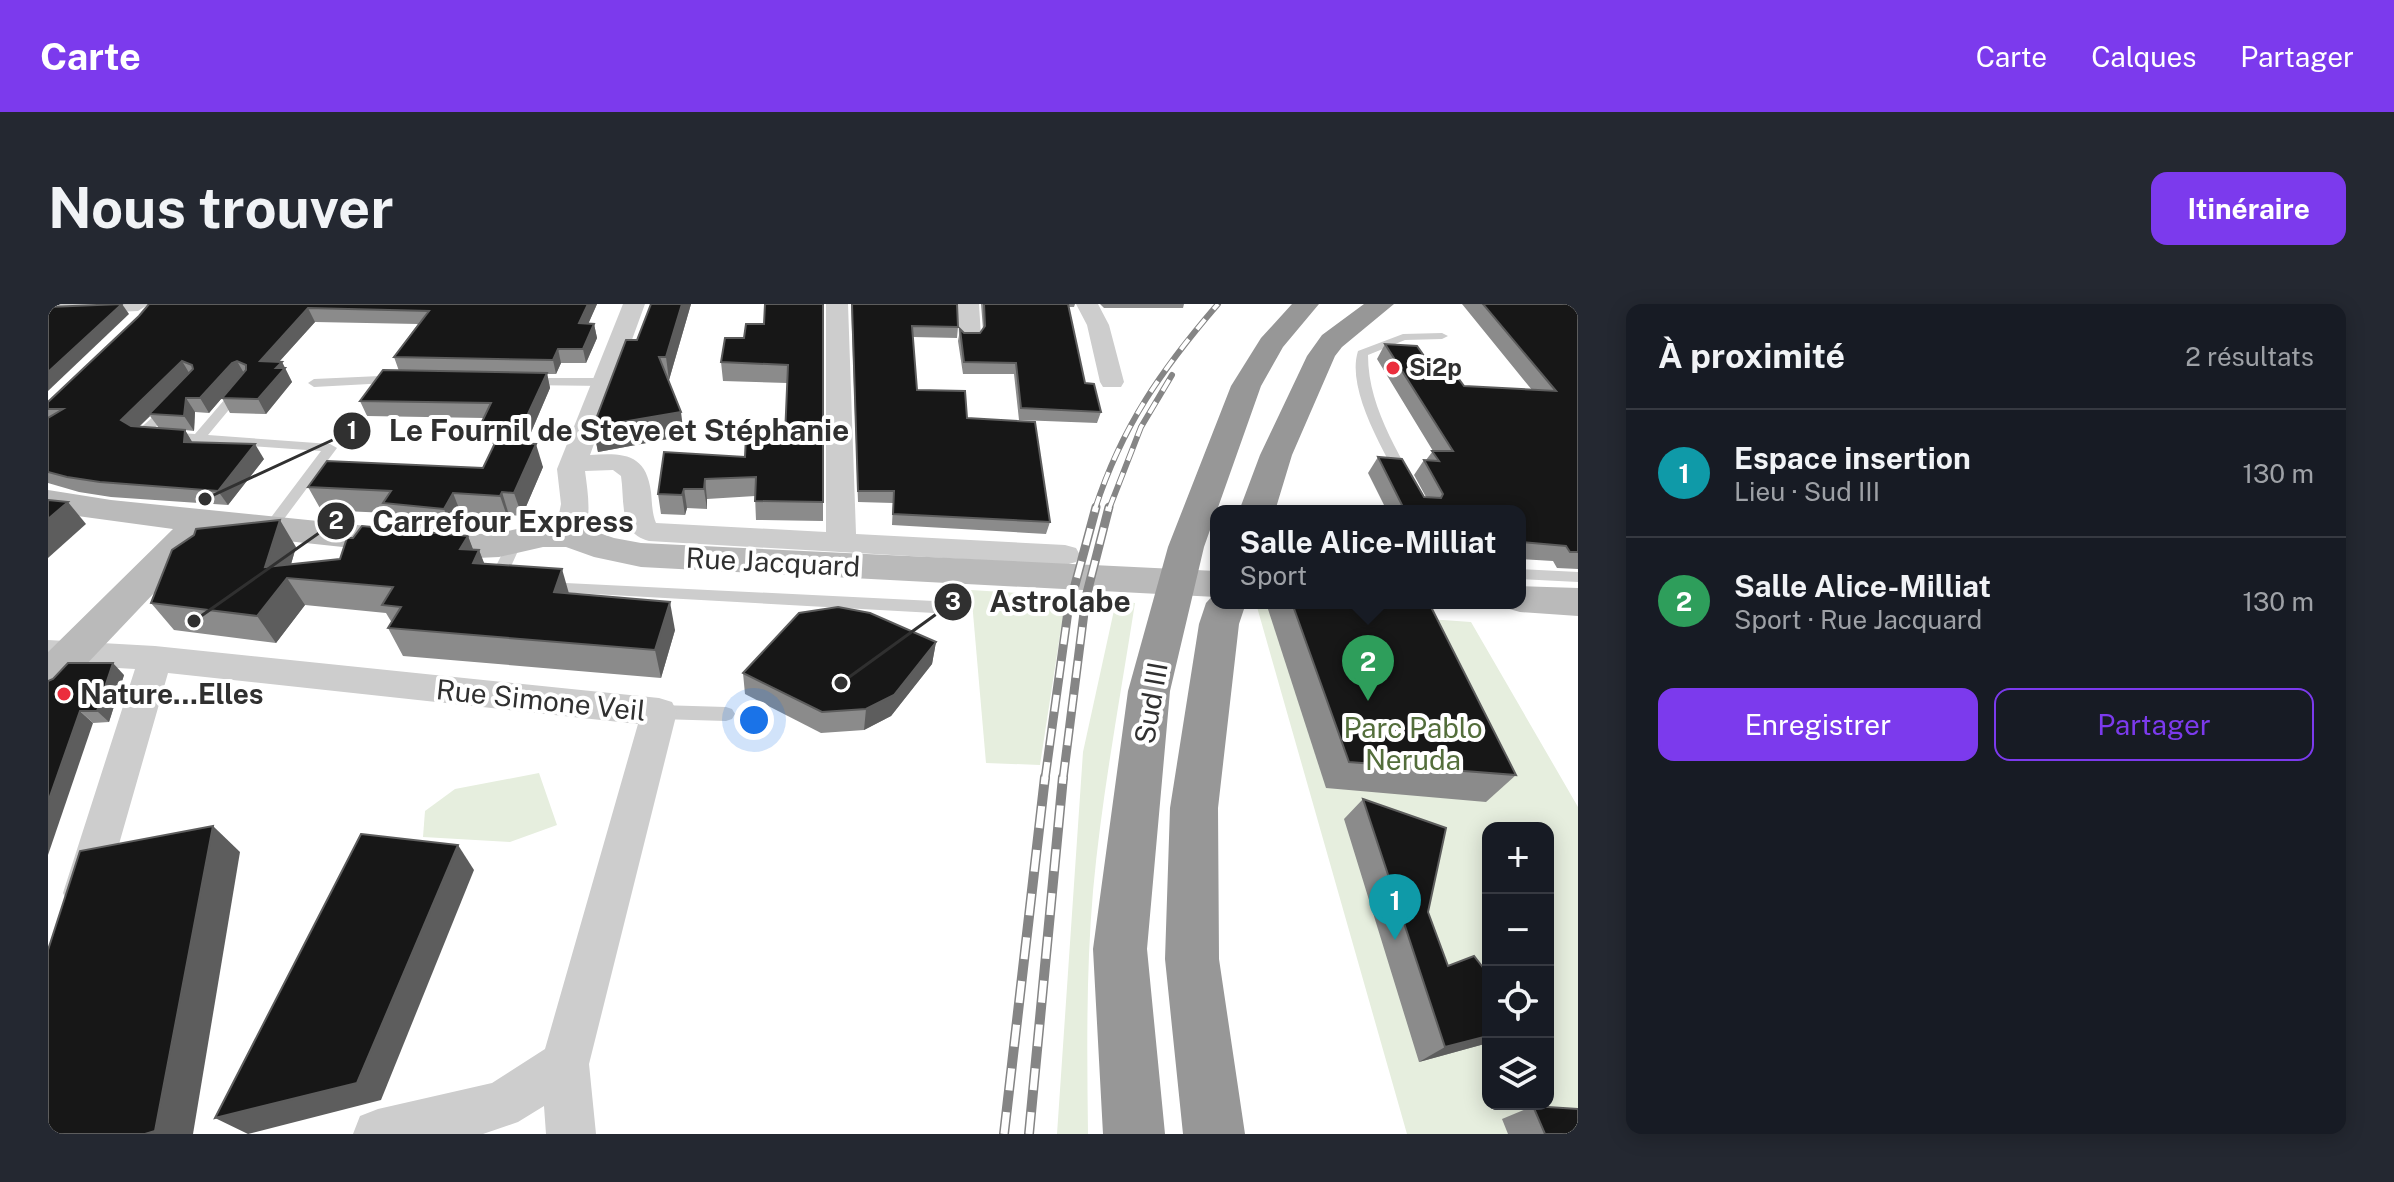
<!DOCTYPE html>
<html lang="fr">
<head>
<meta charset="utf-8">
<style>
	body { margin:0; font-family:"Public Sans",sans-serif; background:#242831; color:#f1f3f6 }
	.controls { position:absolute; right:24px; bottom:24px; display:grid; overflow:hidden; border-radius:16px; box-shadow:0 4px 20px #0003 }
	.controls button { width:72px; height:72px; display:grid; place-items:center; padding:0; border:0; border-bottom:2px solid #363941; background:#171b24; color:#f1f3f6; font:40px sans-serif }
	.you { position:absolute; left:706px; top:416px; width:28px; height:28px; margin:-20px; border:6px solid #fff; border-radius:50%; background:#1a73e8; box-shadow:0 0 0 12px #1a73e833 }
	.badge { display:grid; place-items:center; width:52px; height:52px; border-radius:50%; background:#7c3aed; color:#fff; font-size:26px; font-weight:700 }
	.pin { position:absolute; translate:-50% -66px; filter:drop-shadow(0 2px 4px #0008) }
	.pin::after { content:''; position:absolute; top:42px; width:28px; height:24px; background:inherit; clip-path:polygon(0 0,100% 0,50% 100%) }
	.popup { position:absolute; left:1162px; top:201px; width:316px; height:104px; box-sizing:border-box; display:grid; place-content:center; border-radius:16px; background:#171b24; filter:drop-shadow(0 2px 6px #0005); font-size:26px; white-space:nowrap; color:#9ea1a6 }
	.popup b { font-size:30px; color:#f1f3f6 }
	.popup::after { content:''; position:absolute; left:50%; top:100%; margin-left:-16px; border:16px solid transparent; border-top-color:#171b24 }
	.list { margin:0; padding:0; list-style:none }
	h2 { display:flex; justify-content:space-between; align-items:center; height:104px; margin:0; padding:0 32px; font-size:34px }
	h2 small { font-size:26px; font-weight:400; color:#9ea1a6 }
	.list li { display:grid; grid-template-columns:52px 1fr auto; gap:24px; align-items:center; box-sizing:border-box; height:128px; padding:0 32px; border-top:2px solid #363941 }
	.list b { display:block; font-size:30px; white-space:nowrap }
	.list p { margin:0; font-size:26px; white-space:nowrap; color:#9ea1a6 }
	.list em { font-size:26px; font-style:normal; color:#9ea1a6 }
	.actions { display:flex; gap:16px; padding:24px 32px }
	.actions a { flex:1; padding:18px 0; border:2px solid #7c3aed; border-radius:16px; text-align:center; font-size:28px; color:#7c3aed }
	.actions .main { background:#7c3aed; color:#fff }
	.icon { flex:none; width:44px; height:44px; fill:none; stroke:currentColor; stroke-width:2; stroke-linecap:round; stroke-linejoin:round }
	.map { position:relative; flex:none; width:1530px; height:830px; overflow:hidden; border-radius:16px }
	header { display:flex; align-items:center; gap:48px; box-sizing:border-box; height:112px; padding:0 40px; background:#7c3aed; color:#fff }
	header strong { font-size:38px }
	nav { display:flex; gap:44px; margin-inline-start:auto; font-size:28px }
	.intro { display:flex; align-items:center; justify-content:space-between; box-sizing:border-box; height:192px; padding:0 48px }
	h1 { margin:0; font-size:56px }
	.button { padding:20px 36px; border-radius:16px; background:#7c3aed; color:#fff; font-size:28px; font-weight:700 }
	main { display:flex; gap:48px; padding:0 48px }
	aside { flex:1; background:#171b24; border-radius:16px; box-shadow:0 4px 20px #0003 }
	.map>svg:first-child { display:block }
	.green { fill:#e6eede; fill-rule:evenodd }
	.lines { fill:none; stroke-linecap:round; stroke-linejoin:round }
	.lane { fill:#cdcdcd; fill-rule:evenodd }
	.street { fill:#cdcdcd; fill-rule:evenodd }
	.secondary { fill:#bababa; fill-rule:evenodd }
	.highway { fill:#979797; fill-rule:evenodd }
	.rail-far2-casing { stroke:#858585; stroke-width:6 }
	.rail-far1-casing { stroke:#858585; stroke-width:9 }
	.rail-casing { stroke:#858585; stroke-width:10 }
	.rail-far2 { stroke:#fff; stroke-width:4; stroke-dasharray:13; stroke-linecap:butt }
	.rail-far1 { stroke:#fff; stroke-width:6; stroke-dasharray:17; stroke-linecap:butt }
	.rail { stroke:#fff; stroke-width:7; stroke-dasharray:22; stroke-linecap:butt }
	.wall { fill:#8b8b8b; fill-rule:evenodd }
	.shaded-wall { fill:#5d5d5d }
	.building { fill:#171717; stroke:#5d5d5d; stroke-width:2 }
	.poi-dot { fill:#eb2e3d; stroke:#fff; stroke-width:3 }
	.labels { text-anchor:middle; stroke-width:8; stroke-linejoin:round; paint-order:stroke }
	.far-poi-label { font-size:24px; font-weight:bold; fill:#303030; stroke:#fff; text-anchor:start }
	.street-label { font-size:28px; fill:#303030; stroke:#fff }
	.poi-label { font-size:28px; font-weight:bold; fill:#303030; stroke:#fff; text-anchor:start }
	.park-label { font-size:28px; fill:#536e3b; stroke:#fff }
	.leader { fill:none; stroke:#303030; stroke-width:3 }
	.callout-dot { fill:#303030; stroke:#fff; stroke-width:3 }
	.mark-label { font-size:24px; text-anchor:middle; font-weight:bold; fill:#fff }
	.callout-label { font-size:30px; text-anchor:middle; font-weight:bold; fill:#303030; stroke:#fff; stroke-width:8; stroke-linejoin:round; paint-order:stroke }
</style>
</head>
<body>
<header>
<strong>Carte</strong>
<nav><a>Carte</a><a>Calques</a><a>Partager</a></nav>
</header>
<div class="intro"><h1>Nous trouver</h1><a class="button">Itinéraire</a></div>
<main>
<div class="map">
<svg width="1530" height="830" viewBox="0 0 1530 830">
	<rect width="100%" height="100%" fill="#fff"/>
	<g class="green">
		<polygon points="923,286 1018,292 992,461 938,459"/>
		<path d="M1068,297L1087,299C1072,395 1054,490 1045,587C1038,668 1039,749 1040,830H1009L1035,448Z"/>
		<path d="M1209,303L1423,318L1530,503V830H1359ZM1440,524H1500V800H1440Z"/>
		<polygon points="491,469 509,521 462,538 375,533 377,507 407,485"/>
	</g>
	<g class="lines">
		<g class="lane">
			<path d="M1355,30L1394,29L1400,32L1394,35L1357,36L1320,51C1320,108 1357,158 1382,207H1368C1348,167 1296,91 1310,47Z"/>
			<polygon points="354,71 358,72 358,78 266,83 260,79 266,75"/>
			<polygon points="471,74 557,74 563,78 557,82 475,81 471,80"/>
			<polygon points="189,81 199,84 160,131 282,140 289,144 227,227 222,229 215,224 273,147 93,134 86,130 121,98 127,102 104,127 147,130"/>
			<polygon points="467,233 474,238 460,269 468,279 460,284 454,283 444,270 460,238"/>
			<polygon points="1472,265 1530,268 1530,278 1472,275"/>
			<polygon points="497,278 886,297 894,303 886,309 491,287 489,283 491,279"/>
			<polygon points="611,401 678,403 684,405 687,410 684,415 678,417 611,415 605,413 602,408 605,403"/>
		</g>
		<g class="street">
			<polygon points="0,0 101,0 90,7 0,11"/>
			<path d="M575,0H597L542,151C575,149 598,149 603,188C604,198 604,210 608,219L778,228V0H800L808,230L1017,241L1028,244L1032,251L1028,258L1017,261L601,237C570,229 577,198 573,172L565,166L537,167C540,190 545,218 532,238L522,241L512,238L507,231L513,200L509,165Z"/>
			<polygon points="909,0 931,0 933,32 930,37 914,37 911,32"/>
			<polygon points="1028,0 1050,0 1061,21 1076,78 1073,83 1055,83 1052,78 1039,21"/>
			<polygon points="0,336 107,342 611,394 624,398 629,408 541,760 548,830 498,830 496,802 470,818 435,830 305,830 312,812 330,805 444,779 497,745 590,420 120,369 57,589 51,602 36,608 21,602 15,589 87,365 0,360"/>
		</g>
		<g class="secondary">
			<polygon points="0,186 63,196 407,231 451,229 495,219 522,219 566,234 593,239 1168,267 1168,293 593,263 546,253 518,243 495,243 451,253 407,255 163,229 15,385 0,390 0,348 125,225 0,208"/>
			<polygon points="1472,282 1530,284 1530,312 1472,308 1458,304 1455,299 1472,299"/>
		</g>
		<g class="highway">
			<polygon points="1244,0 1271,0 1235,43 1213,82 1156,243 1122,387 1099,645 1117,830 1055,830 1045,645 1080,387 1120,243 1183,82 1213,34"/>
			<polygon points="1316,0 1346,0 1294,43 1287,52 1244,151 1227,207 1191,207 1212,151 1259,52 1274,31"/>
			<polygon points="1168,288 1168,299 1198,299 1191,320 1170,504 1171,655 1197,830 1135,830 1117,655 1122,504 1151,320 1158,299"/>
		</g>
		<defs>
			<g id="rail-far2">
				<path d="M1047,205C1074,122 1114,65 1170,0"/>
				<polyline points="1061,205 1093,123 1124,71"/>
			</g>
			<g id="rail-far1">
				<polyline points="997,475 1020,307 1048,203"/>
				<polyline points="1015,475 1038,293 1061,203"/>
			</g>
			<g id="rail">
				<polyline points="956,830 997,473"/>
				<polyline points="981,830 1015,473"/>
			</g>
		</defs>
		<use href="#rail-far2" class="rail-far2-casing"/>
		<use href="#rail-far1" class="rail-far1-casing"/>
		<use href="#rail" class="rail-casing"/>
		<use href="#rail-far2" class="rail-far2"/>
		<use href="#rail-far1" class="rail-far1"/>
		<use href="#rail" class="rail"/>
	</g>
	<g class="wall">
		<path d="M101,0H549L540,20H546L549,34L538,59H513L508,70H499L502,84L478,140L495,163L474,212L461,211L460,215L414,212L405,228L346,222L340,209L273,206L260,183L435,164L447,140L436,139L431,124L436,114L319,112L312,97L351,67L346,53L370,20L267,18L231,58H234L244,78L218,110L182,109L174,94L192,73L161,109L147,108L146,127L137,126L144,138L216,155L180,201L63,193L31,188L0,179V98L91,12ZM102,112L111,124L91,123Z"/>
		<polygon points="603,0 643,0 621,76 636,132 550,148 545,123 589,36"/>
		<polygon points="775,0 775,217 708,216 707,192 659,195 659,205 639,204 637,211 613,210 610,190 697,153 737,132 739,79 675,77 673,58 696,34 716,20"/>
		<polygon points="803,0 909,0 910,23 909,34 865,33 869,86 919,114 1002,218 998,230 844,221 845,199 810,198"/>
		<polygon points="933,0 1027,0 1026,3 1021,3 1037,79 1053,108 1049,119 971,116 966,70 915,70 910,37 912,25 916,29 932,29 935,25"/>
		<polygon points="1052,0 1136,0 1135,4 1056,4"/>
		<polygon points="1414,0 1530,0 1530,265 1509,264 1505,257 1472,255 1472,207 1339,207 1320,169 1330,153 1376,193 1378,193 1366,171 1376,156 1378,156 1385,147 1329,55 1337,40 1416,82 1484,86"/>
		<polygon points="420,232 425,246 431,246 436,260 627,326 613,374 355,352 340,324 344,319 338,309 257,301 228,339 126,326 103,299 248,243 243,260 292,255"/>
		<polygon points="1218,299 1381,299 1468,471 1438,498 1278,484"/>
		<polygon points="888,338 884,360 843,412 816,426 773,429 697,390 695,369"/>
		<polygon points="76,371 61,418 45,419 0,377"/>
		<polygon points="1315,495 1380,608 1400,662 1440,670 1440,739 1371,758 1296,515"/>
		<polygon points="1485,802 1530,830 1460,830 1454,815"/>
	</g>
	<g class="shaded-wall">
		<polygon points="74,0 81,10 0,87 0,68"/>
		<polygon points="540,0 549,0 534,34 531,19"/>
		<polygon points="634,0 643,0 621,76 618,53"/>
		<polygon points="260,4 267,18 219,71 212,57"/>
		<polygon points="546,20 549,34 538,59 535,45"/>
		<polygon points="510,45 513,59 508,70 505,56"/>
		<polygon points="134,57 143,72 101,110 102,112 83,130 73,116"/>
		<polygon points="189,57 197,71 192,73 161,109 152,94 184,59"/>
		<polygon points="234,58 244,78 218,110 210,95 228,64"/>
		<polygon points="499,69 502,84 478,140 473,125"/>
		<polygon points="138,94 147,108 146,127 136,112"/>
		<polygon points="633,108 636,132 550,148 545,123"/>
		<polygon points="137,126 146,141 136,138"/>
		<polygon points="207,140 216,155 180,201 170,187"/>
		<polygon points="488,140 495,163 474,212 466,189"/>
		<polygon points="657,175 659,195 659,205 656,185"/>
		<polygon points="636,185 639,204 637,211 634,191"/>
		<polygon points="454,188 461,211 460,215 452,192"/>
		<polygon points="405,189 414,212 405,228 396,205"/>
		<polygon points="20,198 38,220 0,254 0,215"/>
		<polygon points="232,216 248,243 239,274 257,301 228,339 209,312 217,263"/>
		<polygon points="420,232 428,253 431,246 442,274 423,273 412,245"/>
		<polygon points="514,265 522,293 506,288"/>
		<polygon points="622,298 627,326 613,374 607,346"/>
		<polygon points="888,338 884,360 843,412 816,426 818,405"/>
		<polygon points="65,359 76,371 61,418 49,407"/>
		<polygon points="32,407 45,419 0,551 0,498"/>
		<polygon points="165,522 192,548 145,830 97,830"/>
		<polygon points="410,541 426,566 333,796 200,830 167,814"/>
		<polygon points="1440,732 1440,739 1371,758 1397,743"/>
	</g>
	<g class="building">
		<polygon points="74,0 0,68 0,3"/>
		<polygon points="101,0 540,0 531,19 546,20 535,45 510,45 505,56 346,53 381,7 260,4 212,57 234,58 228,64 237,64 210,95 174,94 198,66 198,61 189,57 184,59 152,94 138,94 136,112 101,110 145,65 144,61 134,57 73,116 83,122 137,126 136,138 207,140 170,187 52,178 19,173 0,168 0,114 15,105 0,105 0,98 91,12"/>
		<polygon points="603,0 634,0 618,53 611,53 633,108 545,123 578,36 589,36"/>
		<polygon points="717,0 775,0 775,198 707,197 708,173 657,175 656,185 636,185 634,191 610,190 616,148 697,153 698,132 737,132 740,61 673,58 677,34 696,34 698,20 716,20"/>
		<polygon points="804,0 909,0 910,23 864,22 869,86 917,87 919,114 987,118 1002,218 845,210 846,187 810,187"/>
		<polygon points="936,0 1020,0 1037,79 1046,80 1053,108 973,104 968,59 916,58 912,25 916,29 932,29 937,22"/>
		<polygon points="1435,0 1530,0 1530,248 1522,248 1518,242 1472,238 1472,207 1357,207 1330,153 1354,155 1376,193 1393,194 1395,190 1376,156 1391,157 1384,147 1405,147 1337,40 1369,42 1386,66 1405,67 1416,82 1508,87"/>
		<polygon points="335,66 499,69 473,125 431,124 443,99 312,97"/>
		<polygon points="447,139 488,140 466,189 454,188 452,192 405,189 396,205 335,199 343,187 260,183 279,157 435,164"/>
		<polygon points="0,196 20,198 0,215"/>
		<polygon points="232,216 217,263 292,255 299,234 305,234 314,222 420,232 412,245 431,246 425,259 514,265 506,288 622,298 607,346 340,324 353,303 334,301 345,283 239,274 209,312 103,299 124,246 146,231 148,225"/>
		<polygon points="1244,299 1381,299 1468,471 1301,458"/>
		<polygon points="790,303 822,309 888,338 846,391 818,405 774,408 695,369 751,309"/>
		<polygon points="20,359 65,359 49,407 32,407 0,498 0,377 5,375"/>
		<polygon points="1315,495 1398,524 1380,608 1400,662 1426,652 1440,670 1440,732 1397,743"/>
		<polygon points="165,522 107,827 97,830 0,830 0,646 32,547"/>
		<polygon points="313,530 410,541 309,779 167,814"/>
		<polygon points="1485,802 1530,805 1530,830 1497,830"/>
	</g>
	<g class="poi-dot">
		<circle cx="1345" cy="64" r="8"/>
		<circle cx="16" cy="390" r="8"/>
	</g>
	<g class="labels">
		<g class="far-poi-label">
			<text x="1361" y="72">Si2p</text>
		</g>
		<g class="street-label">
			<text transform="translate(725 258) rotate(3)" y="10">Rue Jacquard</text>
			<text transform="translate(493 396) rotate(6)" y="10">Rue Simone Veil</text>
			<text transform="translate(1103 399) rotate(-80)" y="10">Sud III</text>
		</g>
		<g class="poi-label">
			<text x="32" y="400">Nature...Elles</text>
		</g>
		<g class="park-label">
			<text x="1365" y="434">Parc Pablo<tspan x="1365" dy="32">Neruda</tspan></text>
		</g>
	</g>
	<path class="leader" d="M157 195L304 127M146 317L288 217M793 379L905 298"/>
	<g class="callout-dot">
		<circle cx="157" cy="195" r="8"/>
		<circle cx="146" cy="317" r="8"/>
		<circle cx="793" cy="379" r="8"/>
		<circle cx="304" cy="127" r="20"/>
		<circle cx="288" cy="217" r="20"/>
		<circle cx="905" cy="298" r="20"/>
	</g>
	<g class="mark-label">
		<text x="304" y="135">1</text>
		<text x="288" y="225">2</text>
		<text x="905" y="306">3</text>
	</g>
	<g class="callout-label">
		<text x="571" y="137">Le Fournil de Steve et Stéphanie</text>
		<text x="455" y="228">Carrefour Express</text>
		<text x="1012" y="308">Astrolabe</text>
	</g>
</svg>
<div class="controls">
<button>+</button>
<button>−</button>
<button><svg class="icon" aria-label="locate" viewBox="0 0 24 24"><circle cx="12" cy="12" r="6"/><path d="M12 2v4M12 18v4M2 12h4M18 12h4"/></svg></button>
<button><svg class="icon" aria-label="layers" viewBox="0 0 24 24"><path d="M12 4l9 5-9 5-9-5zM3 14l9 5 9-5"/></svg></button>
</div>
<div class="you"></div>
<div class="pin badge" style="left:1347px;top:636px;background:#0f9aa8">1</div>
<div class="pin badge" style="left:1320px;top:397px;background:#2e9e5b">2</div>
<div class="popup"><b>Salle Alice-Milliat</b>Sport</div>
</div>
<aside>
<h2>À proximité<small>2 résultats</small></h2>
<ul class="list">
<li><span class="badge" style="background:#0f9aa8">1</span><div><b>Espace insertion</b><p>Lieu · Sud III</p></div><em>130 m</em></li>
<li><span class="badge" style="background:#2e9e5b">2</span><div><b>Salle Alice-Milliat</b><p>Sport · Rue Jacquard</p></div><em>130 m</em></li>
</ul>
<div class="actions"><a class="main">Enregistrer</a><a>Partager</a></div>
</aside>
</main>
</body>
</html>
